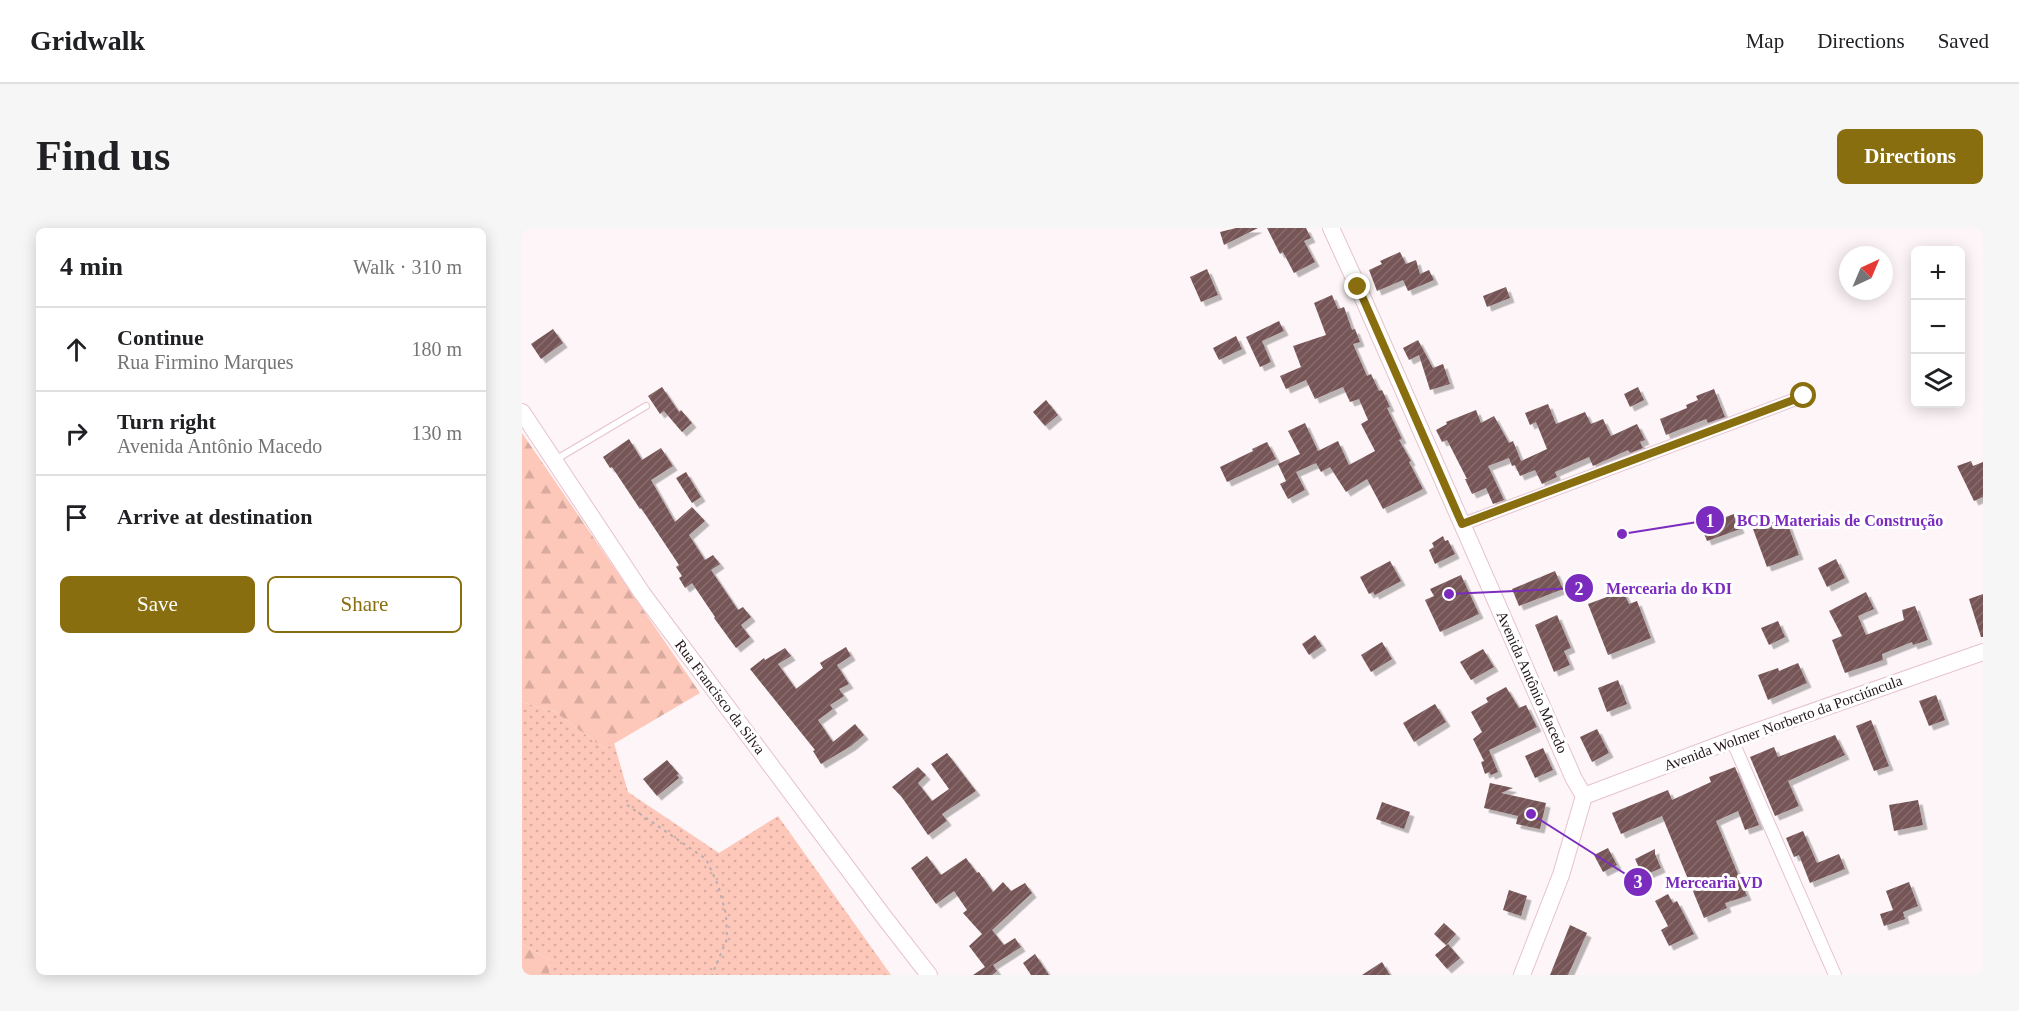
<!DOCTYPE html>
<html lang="en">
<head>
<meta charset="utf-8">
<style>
	body { margin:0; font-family:"Times New Roman",serif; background:#f6f6f6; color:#202124 }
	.controls { position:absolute; right:18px; top:18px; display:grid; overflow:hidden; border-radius:9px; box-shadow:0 3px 15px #0003 }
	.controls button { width:54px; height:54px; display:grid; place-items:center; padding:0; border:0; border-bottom:2px solid #e0e0e0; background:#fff; color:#202124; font:30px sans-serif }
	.compass { position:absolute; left:1317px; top:18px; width:54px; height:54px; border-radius:50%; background:#fff; box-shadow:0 3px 15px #0003; rotate:44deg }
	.stop { position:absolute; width:18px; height:18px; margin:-14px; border:4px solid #886e0e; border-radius:50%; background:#fff }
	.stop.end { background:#886e0e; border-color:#fff; box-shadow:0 2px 6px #0008 }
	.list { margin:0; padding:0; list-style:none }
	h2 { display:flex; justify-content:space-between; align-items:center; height:78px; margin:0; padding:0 24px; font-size:26px }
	h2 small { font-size:20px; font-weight:400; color:#757577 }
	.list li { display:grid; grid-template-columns:39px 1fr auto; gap:18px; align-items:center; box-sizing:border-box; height:84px; padding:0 24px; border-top:2px solid #e0e0e0 }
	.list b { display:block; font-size:22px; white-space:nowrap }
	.list p { margin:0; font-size:20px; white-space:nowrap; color:#757577 }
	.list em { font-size:20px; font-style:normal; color:#757577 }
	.actions { display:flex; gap:12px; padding:18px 24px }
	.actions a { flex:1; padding:14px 0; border:2px solid #886e0e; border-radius:9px; text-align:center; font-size:21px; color:#886e0e }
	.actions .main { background:#886e0e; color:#fff }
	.icon { flex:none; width:33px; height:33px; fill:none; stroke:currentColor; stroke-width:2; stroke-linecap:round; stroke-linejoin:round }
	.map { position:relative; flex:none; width:1461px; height:747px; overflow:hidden; border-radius:9px }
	header { display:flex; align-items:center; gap:36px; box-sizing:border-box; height:84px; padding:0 30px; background:#fff; border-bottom:2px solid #e0e0e0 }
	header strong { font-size:28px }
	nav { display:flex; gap:33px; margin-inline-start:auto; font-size:21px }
	.intro { display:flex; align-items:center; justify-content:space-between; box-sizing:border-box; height:144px; padding:0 36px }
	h1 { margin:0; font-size:42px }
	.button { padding:15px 27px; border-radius:9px; background:#886e0e; color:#fff; font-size:21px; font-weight:700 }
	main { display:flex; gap:36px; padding:0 36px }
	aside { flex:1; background:#fff; border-radius:9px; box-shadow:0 3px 15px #0003 }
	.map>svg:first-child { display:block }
	.grass { fill:url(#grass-dots) }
	.forest { fill:url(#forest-firs) }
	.building { fill:url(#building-hatch); filter:url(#shadow) }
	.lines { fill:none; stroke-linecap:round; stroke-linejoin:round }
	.lane-casing { stroke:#e7c2ce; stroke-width:8 }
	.street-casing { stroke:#e7c2ce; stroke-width:14 }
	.secondary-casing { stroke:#e7c2ce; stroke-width:18 }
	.path { stroke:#b8aeb1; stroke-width:2; stroke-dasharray:3 4.5; stroke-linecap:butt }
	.lane { stroke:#fff; stroke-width:6 }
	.street { stroke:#fff; stroke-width:12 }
	.secondary { stroke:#fff; stroke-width:16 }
	.route { stroke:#886e0e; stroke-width:8 }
	.labels { text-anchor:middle; stroke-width:6; stroke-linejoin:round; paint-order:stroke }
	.street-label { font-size:15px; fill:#23161a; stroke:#fff }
	.leader { fill:none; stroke:#7b2cbf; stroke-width:2 }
	.callout-dot { fill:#7b2cbf; stroke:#fff; stroke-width:2 }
	.mark-label { font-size:18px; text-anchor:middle; font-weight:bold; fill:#fff }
	.callout-label { font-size:16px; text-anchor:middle; font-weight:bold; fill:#7b2cbf; stroke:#fff; stroke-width:6; stroke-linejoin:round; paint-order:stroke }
</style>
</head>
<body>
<header>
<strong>Gridwalk</strong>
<nav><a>Map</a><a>Directions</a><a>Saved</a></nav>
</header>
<div class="intro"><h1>Find us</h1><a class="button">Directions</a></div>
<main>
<aside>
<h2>4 min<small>Walk · 310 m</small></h2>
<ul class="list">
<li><svg class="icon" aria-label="ahead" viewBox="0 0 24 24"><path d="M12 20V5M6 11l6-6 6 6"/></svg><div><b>Continue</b><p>Rua Firmino Marques</p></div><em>180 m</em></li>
<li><svg class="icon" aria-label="right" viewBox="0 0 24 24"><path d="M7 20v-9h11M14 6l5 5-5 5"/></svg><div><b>Turn right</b><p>Avenida Antônio Macedo</p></div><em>130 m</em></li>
<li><svg class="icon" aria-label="arrive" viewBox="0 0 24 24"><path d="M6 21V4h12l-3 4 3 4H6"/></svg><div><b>Arrive at destination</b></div></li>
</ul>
<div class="actions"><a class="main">Save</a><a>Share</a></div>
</aside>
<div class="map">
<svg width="1461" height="747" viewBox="0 0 1461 747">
	<defs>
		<pattern id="grass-dots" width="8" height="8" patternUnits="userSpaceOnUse" patternTransform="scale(1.5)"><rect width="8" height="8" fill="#fdc8ba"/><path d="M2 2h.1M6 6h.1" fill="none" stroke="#d9ab9f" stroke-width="1.8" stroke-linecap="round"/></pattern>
		<pattern id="forest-firs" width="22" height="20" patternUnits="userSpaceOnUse" patternTransform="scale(1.5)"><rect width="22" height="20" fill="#fdc8ba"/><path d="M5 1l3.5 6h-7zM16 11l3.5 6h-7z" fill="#d9ab9f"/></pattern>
		<pattern id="building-hatch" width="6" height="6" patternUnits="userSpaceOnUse" patternTransform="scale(1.5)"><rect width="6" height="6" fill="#765456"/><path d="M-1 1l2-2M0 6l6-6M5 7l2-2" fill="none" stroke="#886d6f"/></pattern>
		<filter id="shadow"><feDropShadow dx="4.5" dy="4.5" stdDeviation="0" flood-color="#0004"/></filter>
	</defs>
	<rect width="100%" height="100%" fill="#fdf5f7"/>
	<polygon class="grass" points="0,474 33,484 83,521 92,515 106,564 197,625 256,588 369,747 27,747 28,732 0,716"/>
	<g class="forest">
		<polygon points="0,205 178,465 83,521 33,484 0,474"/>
		<polygon points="0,716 28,732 27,747 0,747"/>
	</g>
	<g class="building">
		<polygon points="714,0 736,0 702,17 698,4"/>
		<polygon points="745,0 784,0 789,10 782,13 793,34 772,45 761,24 758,26"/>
		<polygon points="878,24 884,36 894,32 898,46 907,42 912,52 886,63 881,52 855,63 847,42 860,36 858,33"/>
		<polygon points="685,41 696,67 679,74 668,49"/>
		<polygon points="984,59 988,70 965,79 961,68"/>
		<polygon points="810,67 816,81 822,79 830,102 833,101 838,114 831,116 845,148 849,146 857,163 860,162 868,179 865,180 880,211 877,212 889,233 887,234 901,261 861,281 845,251 824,264 808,239 799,244 794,235 774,244 783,262 766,271 758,256 764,253 756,236 778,226 766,203 783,195 796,223 816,213 827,237 853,223 839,196 846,192 837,171 828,174 821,159 793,171 784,152 764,161 758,148 779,139 771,118 804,107 792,75"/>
		<polygon points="757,93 762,103 740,113 749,134 738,139 724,109"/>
		<polygon points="31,101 41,115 19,131 9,116"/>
		<polygon points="714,108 720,121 697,132 691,120"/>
		<polygon points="896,112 911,140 921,136 928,156 908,162 897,127 887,132 881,120"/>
		<polygon points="140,159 157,184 159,182 170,195 160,204 142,183 138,186 126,168"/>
		<polygon points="1116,159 1122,172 1108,179 1102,166"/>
		<polygon points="1192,161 1203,189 1186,195 1184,191 1144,207 1138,191 1165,180 1164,177 1176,172 1174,168"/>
		<polygon points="524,172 536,187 523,198 511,184"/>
		<polygon points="1026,176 1034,196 1063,184 1069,196 1081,191 1089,208 1115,196 1123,212 1118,214 1121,220 1108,225 1106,222 1071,238 1067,229 1033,244 1035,249 1020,256 1013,242 998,248 993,237 990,238 987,230 966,238 982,272 971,276 964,260 950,266 943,251 945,251 925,212 920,214 914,202 925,196 924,194 954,182 959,195 972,188 987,215 991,213 999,233 1025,221 1014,194 1008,197 1003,185"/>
		<polygon points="107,211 120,232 139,220 151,238 129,252 153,294 170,279 183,293 167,307 183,332 191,327 198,336 189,342 216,382 221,379 229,389 219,397 228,409 214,420 192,390 193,389 170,355 163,360 157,350 160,348 154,339 157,337 119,280 118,281 90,239 88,240 81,229"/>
		<polygon points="745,214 754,231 705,254 698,239 731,223 730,221"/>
		<polygon points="1449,233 1451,238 1461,234 1461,269 1452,273 1435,238"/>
		<polygon points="164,244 179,269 170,275 154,250"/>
		<polygon points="1212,286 1218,301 1185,313 1179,298"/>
		<polygon points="1263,289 1277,327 1245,339 1231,301"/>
		<polygon points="921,308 923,313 926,312 933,326 913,336 907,322 912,319 910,315"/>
		<polygon points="1314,331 1323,350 1305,359 1296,340"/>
		<polygon points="868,333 879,353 853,367 851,364 847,366 838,349"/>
		<polygon points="1033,343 1041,361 997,378 990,361"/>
		<polygon points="939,347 957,386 918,404 903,372 912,368 908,361"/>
		<polygon points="1101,363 1107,376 1115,373 1129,410 1086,427 1066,376"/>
		<polygon points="1344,364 1352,381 1336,388 1344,407 1382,392 1380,382 1393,378 1406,412 1391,417 1390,414 1360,426 1361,432 1323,445 1310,412 1320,408 1307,383"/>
		<polygon points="1461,366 1461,409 1459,409 1447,371"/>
		<polygon points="1035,387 1049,420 1042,423 1048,437 1032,444 1013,397"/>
		<polygon points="1256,393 1263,409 1247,417 1239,400"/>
		<polygon points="793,407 800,418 787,427 780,416"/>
		<polygon points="860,414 870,431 849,444 839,427"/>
		<polygon points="324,419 329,428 315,437 327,456 317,461 322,468 308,477 311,481 296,492 311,514 333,496 342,507 329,518 299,536 291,523 293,522 228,441 242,430 243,432 263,420 269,428 256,436 274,461 301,440 298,435"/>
		<polygon points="961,421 972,439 949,452 938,434"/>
		<polygon points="1276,435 1285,455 1246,472 1236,447 1256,440 1257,443"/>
		<polygon points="1096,452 1105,476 1085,484 1076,460"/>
		<polygon points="984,459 997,480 1004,477 1015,499 967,522 976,544 969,547 967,544 963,546 959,534 962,533 951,511 960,504 949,484 966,474 964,470"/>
		<polygon points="1414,467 1423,492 1407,498 1397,473"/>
		<polygon points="913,476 924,494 892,514 881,495"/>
		<polygon points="1349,492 1367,538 1352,543 1334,498"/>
		<polygon points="1075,501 1087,525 1070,534 1058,509"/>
		<polygon points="1313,507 1323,527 1266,553 1277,578 1253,588 1228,529 1252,519 1256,529"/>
		<polygon points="1021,520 1031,542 1013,550 1003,528"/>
		<polygon points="425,525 454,563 420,586 425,593 406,607 379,568 370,559 396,539 404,547 396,555 410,573 427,561 409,536"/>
		<polygon points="145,532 157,546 155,547 157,550 135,568 121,551"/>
		<polygon points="1213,539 1237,597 1223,602 1216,583 1194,593 1225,668 1203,675 1205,680 1182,690 1140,588 1099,606 1090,585 1146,562 1150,572 1189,554 1187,549"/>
		<polygon points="968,555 991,560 979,565 1024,575 1018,601 994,596 996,588 962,580"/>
		<polygon points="1396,572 1401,597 1372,603 1367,577"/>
		<polygon points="860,574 888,584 882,601 854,591"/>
		<polygon points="1281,603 1295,635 1317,626 1323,641 1288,655 1277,627 1272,629 1264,610"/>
		<polygon points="1086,620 1095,637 1081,644 1072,627"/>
		<polygon points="1133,621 1133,626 1139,640 1121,648 1113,631"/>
		<polygon points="405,628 419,647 444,630 455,645 457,644 471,664 481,654 489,663 503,655 510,665 470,702 482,717 493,710 499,719 471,737 475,743 470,747 451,747 463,739 447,718 460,706 441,685 445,682 432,663 414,676 389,640"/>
		<polygon points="1387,654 1396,678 1381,684 1383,691 1362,698 1358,686 1371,682 1364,663"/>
		<polygon points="987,662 1005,668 999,688 981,682"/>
		<polygon points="1146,666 1151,675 1155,673 1172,706 1147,718 1139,702 1146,698 1133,673"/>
		<polygon points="922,695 934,706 924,717 912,706"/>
		<polygon points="1048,697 1065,705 1046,747 1028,747"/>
		<polygon points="926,716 938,730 925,741 913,727"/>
		<polygon points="513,726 527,747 509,747 501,735"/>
		<polygon points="860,734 868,747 840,747"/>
	</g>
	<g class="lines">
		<defs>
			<polyline id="lane" points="33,232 124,178"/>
			<g id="street">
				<polyline points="941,296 1282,168"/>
				<polyline points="1210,512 1313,747"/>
			</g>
			<g id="secondary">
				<polyline points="809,0 836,59 1052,551 1062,568 1039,647 1000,747"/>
				<polyline points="0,184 120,365 362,689 407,747"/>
				<polyline points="1062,568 1210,512 1461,424"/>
			</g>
		</defs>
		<use href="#lane" class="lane-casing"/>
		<use href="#street" class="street-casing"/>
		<use href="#secondary" class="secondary-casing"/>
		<polyline class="path" points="105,577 184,631 196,657 204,686 205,711 190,747"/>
		<use href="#lane" class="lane"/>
		<use href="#street" class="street"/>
		<use href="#secondary" class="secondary"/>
	</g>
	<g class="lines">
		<polyline class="route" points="836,59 940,296 1282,168"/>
	</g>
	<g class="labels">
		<g class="street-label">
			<text transform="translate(1010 454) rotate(66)" y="5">Avenida Antônio Macedo</text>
			<text transform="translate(198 469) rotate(53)" y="5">Rua Francisco da Silva</text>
			<text transform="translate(1261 495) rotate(-20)" y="5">Avenida Wolmer Norberto da Porciúncula</text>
		</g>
	</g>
	<path class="leader" d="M1100 306L1188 292M927 366L1057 360M1009 586L1116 654"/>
	<g class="callout-dot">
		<circle cx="1100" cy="306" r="6"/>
		<circle cx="927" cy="366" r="6"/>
		<circle cx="1009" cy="586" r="6"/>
		<circle cx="1188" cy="292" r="15"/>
		<circle cx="1057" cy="360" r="15"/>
		<circle cx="1116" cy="654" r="15"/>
	</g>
	<g class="mark-label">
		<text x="1188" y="299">1</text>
		<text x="1057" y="367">2</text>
		<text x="1116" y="660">3</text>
	</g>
	<g class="callout-label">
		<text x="1318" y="298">BCD Materiais de Construção</text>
		<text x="1147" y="366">Mercearia do KDI</text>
		<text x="1192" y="660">Mercearia VD</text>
	</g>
</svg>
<div class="controls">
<button>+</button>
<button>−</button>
<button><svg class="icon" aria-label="layers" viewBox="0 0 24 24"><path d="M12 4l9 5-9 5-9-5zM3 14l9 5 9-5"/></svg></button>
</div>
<svg class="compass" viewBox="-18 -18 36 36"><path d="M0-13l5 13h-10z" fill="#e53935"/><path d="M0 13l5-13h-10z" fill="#757577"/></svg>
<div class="stop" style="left:1282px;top:168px"></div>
<div class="stop end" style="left:836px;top:59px"></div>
</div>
</main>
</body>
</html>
